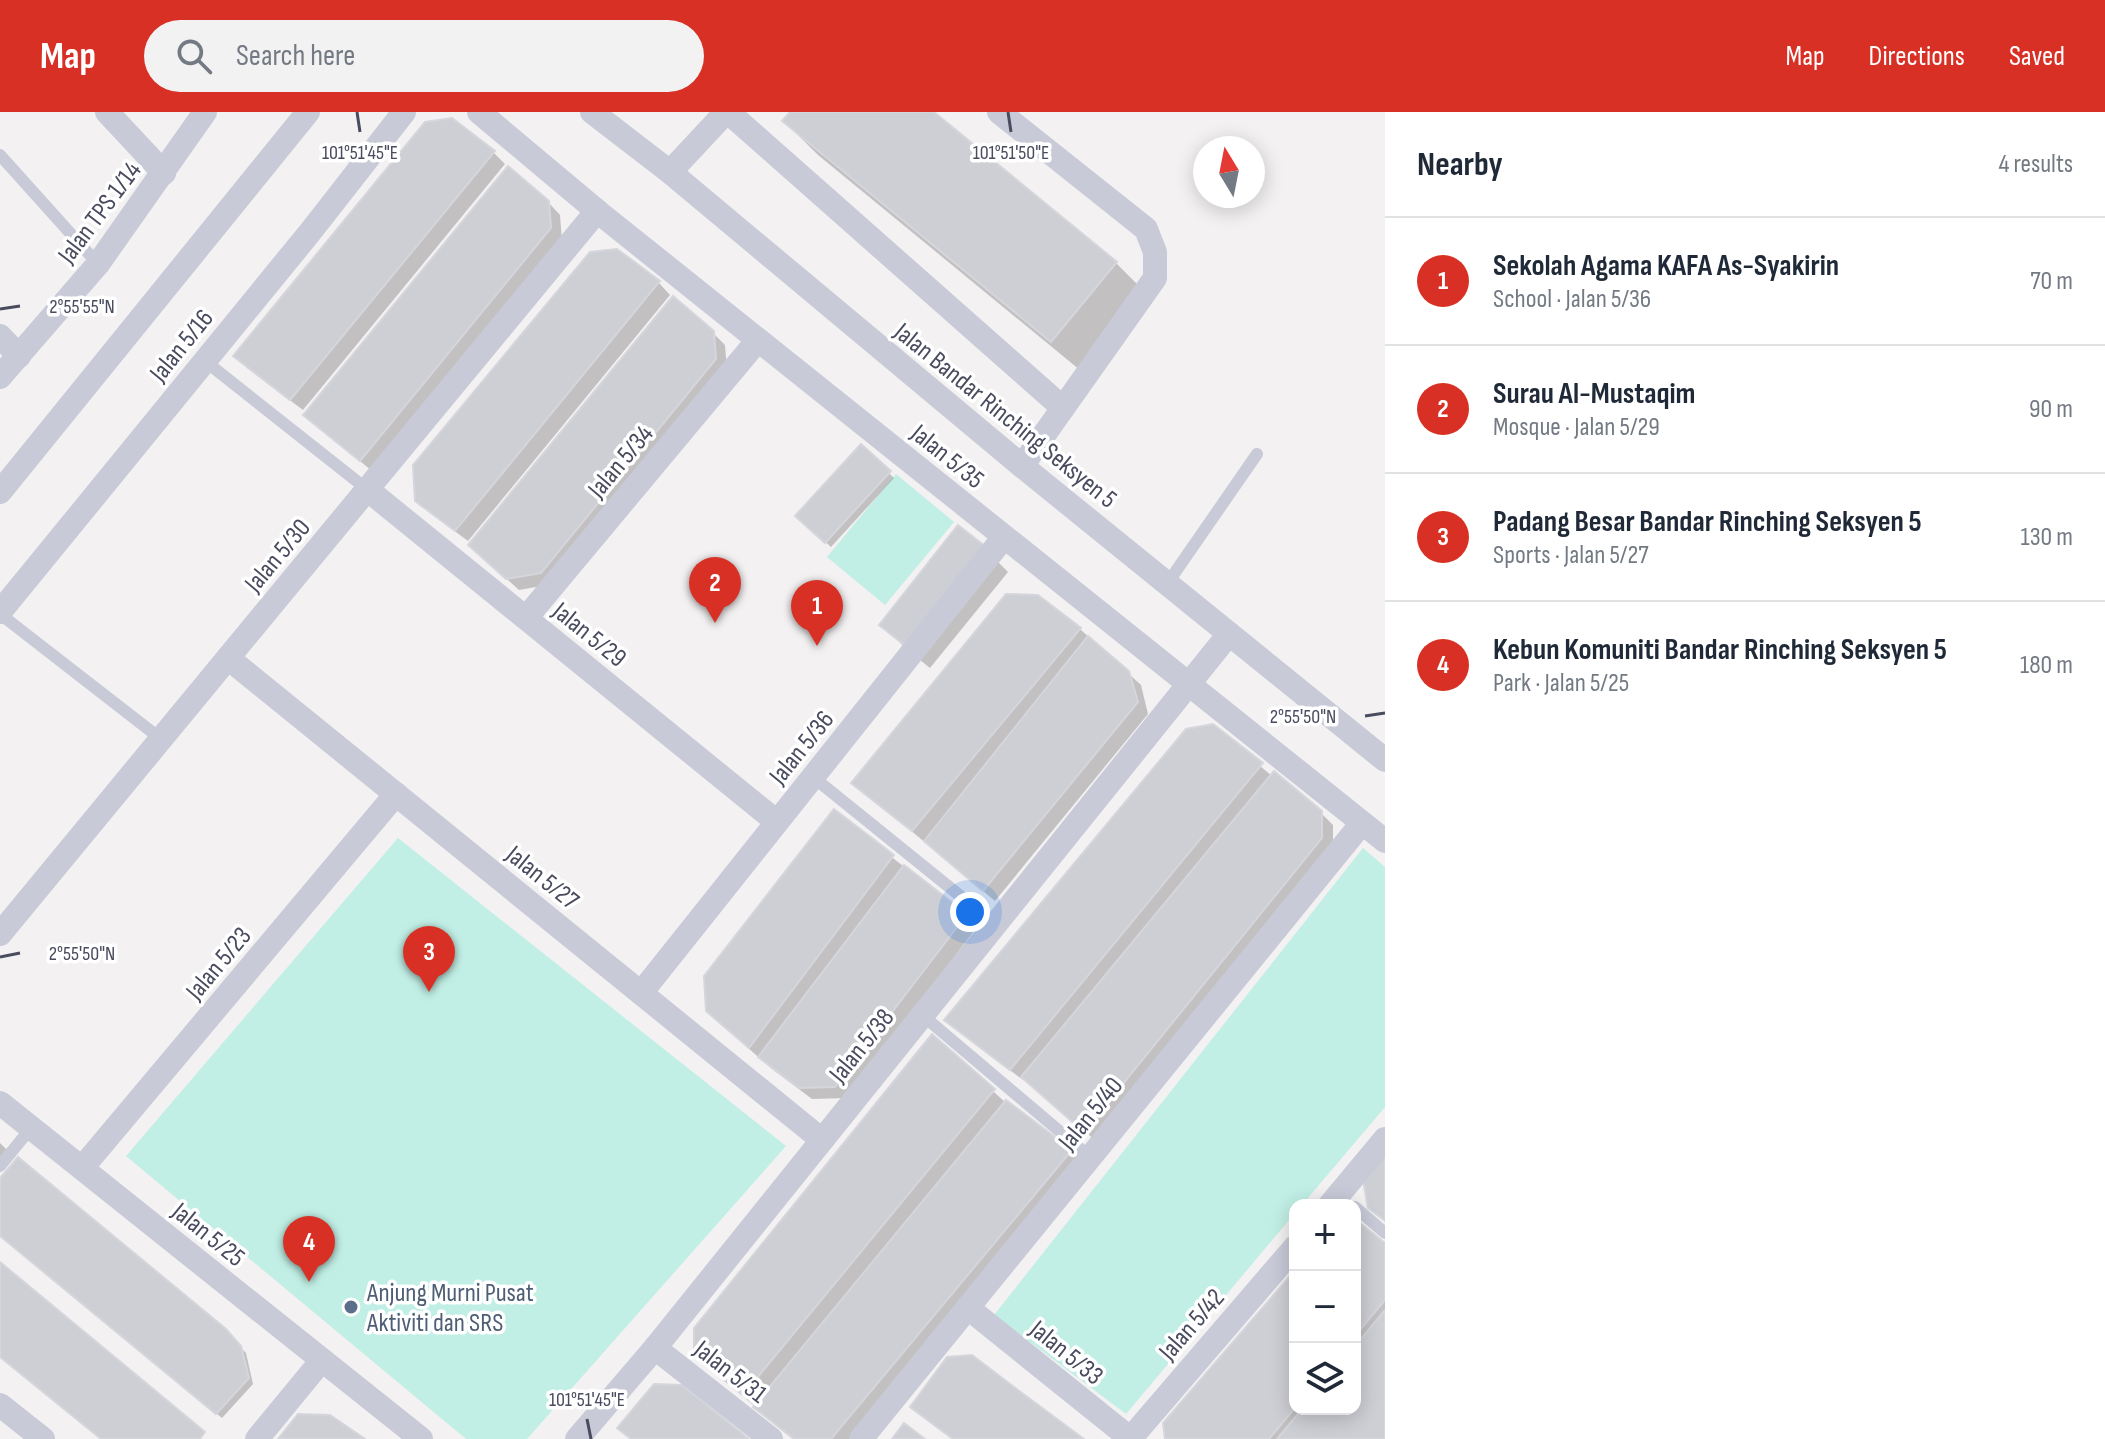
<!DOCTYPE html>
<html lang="en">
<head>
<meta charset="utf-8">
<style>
	body { margin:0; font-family:"Sofia Sans Condensed",sans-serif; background:#f2f2f3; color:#1f2937 }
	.controls { position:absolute; right:24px; bottom:24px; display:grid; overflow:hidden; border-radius:16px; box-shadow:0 4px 20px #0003 }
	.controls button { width:72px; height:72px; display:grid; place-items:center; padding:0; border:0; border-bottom:2px solid #e0e1e3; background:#fff; color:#1f2937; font:40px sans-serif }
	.compass { position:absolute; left:1193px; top:24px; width:72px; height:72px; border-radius:50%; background:#fff; box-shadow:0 4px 20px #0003; rotate:350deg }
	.you { position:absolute; left:970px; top:800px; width:28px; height:28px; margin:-20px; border:6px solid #fff; border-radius:50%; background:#1a73e8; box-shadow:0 0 0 12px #1a73e833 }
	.badge { display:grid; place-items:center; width:52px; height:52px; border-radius:50%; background:#d93025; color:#fff; font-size:26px; font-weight:700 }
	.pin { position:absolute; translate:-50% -66px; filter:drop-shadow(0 2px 4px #0008) }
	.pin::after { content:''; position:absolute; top:42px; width:28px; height:24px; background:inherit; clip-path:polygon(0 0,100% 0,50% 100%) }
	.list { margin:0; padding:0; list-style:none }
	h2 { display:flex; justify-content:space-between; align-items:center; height:104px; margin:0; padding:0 32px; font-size:34px }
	h2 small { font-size:26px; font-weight:400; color:#747a83 }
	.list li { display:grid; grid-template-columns:52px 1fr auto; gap:24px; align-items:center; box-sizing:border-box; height:128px; padding:0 32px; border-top:2px solid #e0e1e3 }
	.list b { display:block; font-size:30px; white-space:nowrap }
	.list p { margin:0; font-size:26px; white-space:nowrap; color:#747a83 }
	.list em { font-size:26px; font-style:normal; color:#747a83 }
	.icon { flex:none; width:44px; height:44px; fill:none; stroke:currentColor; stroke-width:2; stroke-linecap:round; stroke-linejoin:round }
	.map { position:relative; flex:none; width:1385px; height:1327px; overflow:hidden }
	header { display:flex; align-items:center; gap:48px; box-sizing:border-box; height:112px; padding:0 40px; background:#d93025; color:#fff }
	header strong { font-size:38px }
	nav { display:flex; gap:44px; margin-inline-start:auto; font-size:28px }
	.search { width:560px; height:72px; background:#f2f2f3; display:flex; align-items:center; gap:20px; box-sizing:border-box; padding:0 28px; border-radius:44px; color:#747a83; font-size:30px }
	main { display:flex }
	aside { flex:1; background:#fff }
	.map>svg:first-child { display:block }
	.green { fill:#c1efe5 }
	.shadow { fill:#0003 }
	.building { fill:#ceced5; stroke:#d5d5dc; stroke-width:2 }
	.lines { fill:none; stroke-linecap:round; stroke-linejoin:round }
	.service { stroke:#c8cad8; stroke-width:12 }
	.minor { stroke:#c8cad8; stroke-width:24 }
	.ticks { fill:none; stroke:#494b5e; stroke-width:3 }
	.service-dot { fill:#5c6f8a; stroke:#fff; stroke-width:3 }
	.labels { text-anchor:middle; stroke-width:7; stroke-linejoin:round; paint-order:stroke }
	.street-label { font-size:26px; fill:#494b5e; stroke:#fff }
	.service-label { font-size:26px; fill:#4e5e75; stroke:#fff; text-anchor:start }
	.ticks-label { font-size:20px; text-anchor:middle; fill:#494b5e; stroke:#fff; stroke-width:7; stroke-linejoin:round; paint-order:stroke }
</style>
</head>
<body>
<header>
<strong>Map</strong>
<div class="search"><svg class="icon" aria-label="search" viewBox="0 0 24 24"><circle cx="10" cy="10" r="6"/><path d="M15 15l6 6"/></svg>Search here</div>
<nav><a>Map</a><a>Directions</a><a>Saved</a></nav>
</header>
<main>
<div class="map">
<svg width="1385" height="1327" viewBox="0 0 1385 1327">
	<rect width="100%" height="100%" fill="#f3f1f1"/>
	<g class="green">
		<polygon points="896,362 954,410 885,493 827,445"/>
		<polygon points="398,726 786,1034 527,1327 466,1327 126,1044"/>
		<polygon points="1363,736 1385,755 1385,995 1302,1093 1295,1093 1295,1101 1126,1302 994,1203"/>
	</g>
	<g class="shadow">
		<polygon points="792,0 931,0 1116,151 1150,185 1086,263 818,43 784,9"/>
		<polygon points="494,41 505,52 303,298 247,256 236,244"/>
		<polygon points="548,90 560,103 562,129 372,359 318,314"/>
		<polygon points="617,139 659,171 670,183 468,429 429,400 416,388"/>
		<polygon points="713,221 725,233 727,259 553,472 519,478 483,445"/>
		<polygon points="861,335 894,366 831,435 797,404"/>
		<polygon points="984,436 1008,460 930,556 905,536 882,512"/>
		<polygon points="1080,517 1141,573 1148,602 995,789 854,671"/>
		<polygon points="1213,614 1272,664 1321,701 1333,713 1333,739 1097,1030 1025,966 1023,968 959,919 947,908"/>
		<polygon points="835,700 966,804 977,815 847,986 812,987 772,957 720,911"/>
		<polygon points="933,925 1005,990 1071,1040 1083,1052 852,1327 794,1327 708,1255"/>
		<polygon points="0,1031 11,1042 0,1054"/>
		<polygon points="0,1069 225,1219 246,1241 253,1272 222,1306 0,1122"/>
		<polygon points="1355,1110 1385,1134 1385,1327 1167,1327 1295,1161 1295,1297 1355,1297"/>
	</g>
	<g class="building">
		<polygon points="790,0 934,0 1117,150 1051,230 782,9"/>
		<polygon points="452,6 495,39 290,288 233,244 425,10"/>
		<polygon points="508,54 549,89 551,116 360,349 303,303"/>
		<polygon points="617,137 660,169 455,419 415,389 413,353 590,140"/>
		<polygon points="673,184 714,219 716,247 541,461 506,467 468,433"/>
		<polygon points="861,332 891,359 825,431 795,404"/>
		<polygon points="958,413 986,435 906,534 879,513"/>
		<polygon points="1006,482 1038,483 1081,516 912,719 851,671"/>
		<polygon points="1088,524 1129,559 1138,590 983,779 924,729"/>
		<polygon points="1213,612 1263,651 1010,958 944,908 1186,617"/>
		<polygon points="1274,659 1322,699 1322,726 1084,1020 1021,965"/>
		<polygon points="834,697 894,743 749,936 706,899 704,864"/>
		<polygon points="904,753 967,802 835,975 799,976 758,945"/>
		<polygon points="932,922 995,977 743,1283 694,1244 694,1216"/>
		<polygon points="1006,988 1072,1038 831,1327 794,1327 753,1295"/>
		<polygon points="1385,1043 1385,1109 1368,1096 1363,1068"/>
		<polygon points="18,1045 226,1217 241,1234 249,1266 216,1302 0,1124 0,1066"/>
		<polygon points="1355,1107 1385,1131 1385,1188 1355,1224"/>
		<polygon points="0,1150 205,1320 200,1327 101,1327 0,1245"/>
		<polygon points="1295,1158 1295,1296 1269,1327 1165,1327 1163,1311"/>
		<polygon points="1385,1198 1385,1327 1277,1327 1302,1297 1355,1297 1355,1234"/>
		<polygon points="972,1243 1022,1281 1084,1327 953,1327 910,1295 947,1245"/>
		<polygon points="654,1272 682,1273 749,1327 631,1327 617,1316"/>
		<polygon points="298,1302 330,1303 365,1327 278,1327"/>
		<polygon points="904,1311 925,1327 892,1327"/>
	</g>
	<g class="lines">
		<g class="service">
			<polyline points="0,43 98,152"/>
			<polyline points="205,249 368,378"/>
			<polyline points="1167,472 1257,342"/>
			<polyline points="0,502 161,627"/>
			<polyline points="813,665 995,812"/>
			<polyline points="921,902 1090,1045"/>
			<polyline points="0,1054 31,1016"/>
			<polyline points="1355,1095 1385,1121"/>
		</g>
		<g class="minor">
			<polyline points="107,0 164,61"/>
			<polyline points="479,0 597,99 1385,729"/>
			<polyline points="592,0 670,60 1022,354 1385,648"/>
			<polyline points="728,0 1063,296 1155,166 1155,140 1146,117 999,0"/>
			<polyline points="670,60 726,0"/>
			<polyline points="0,224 19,244"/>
			<polyline points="0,265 98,152 205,0"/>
			<polyline points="1022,354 1063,296"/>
			<polyline points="368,378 777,710"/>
			<polyline points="0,380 308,0"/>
			<polyline points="0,500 311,119 404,0"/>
			<polyline points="526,506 758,228"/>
			<polyline points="228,546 822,1028"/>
			<polyline points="0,822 597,99"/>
			<polyline points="641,881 1004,425"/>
			<polyline points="0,991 421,1327"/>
			<polyline points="82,1056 396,682"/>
			<polyline points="1330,1093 1385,1027"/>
			<polyline points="968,1196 1131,1327"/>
			<polyline points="655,1236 771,1327"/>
			<polyline points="0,1293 43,1327"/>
			<polyline points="257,1327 322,1248"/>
			<polyline points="577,1327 655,1236 1229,522"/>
			<polyline points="861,1327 1362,711"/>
			<polyline points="1130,1327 1295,1135"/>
		</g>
	</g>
	<path class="ticks" d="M357,0L360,20M1008,0L1011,20M0,197L20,194M1365,604L1385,601M0,845L20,841M587,1307L591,1327"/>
	<circle class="service-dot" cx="351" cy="1195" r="8"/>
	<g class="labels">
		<g class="street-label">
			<text transform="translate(99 100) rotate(-53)" y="9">Jalan TPS 1/14</text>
			<text transform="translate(181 233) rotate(-51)" y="9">Jalan 5/16</text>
			<text transform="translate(1006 303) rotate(39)" y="9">Jalan Bandar Rinching Seksyen 5</text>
			<text transform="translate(948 344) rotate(39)" y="9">Jalan 5/35</text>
			<text transform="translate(620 349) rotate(-50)" y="9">Jalan 5/34</text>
			<text transform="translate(277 443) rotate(-50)" y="9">Jalan 5/30</text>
			<text transform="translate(590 522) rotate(39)" y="9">Jalan 5/29</text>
			<text transform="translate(801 635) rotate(-51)" y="9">Jalan 5/36</text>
			<text transform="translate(543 765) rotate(39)" y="9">Jalan 5/27</text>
			<text transform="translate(218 851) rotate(-50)" y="9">Jalan 5/23</text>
			<text transform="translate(861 933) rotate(-51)" y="9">Jalan 5/38</text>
			<text transform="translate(1090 1001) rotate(-51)" y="9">Jalan 5/40</text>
			<text transform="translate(209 1122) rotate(39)" y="9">Jalan 5/25</text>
			<text transform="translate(1191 1212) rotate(-49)" y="9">Jalan 5/42</text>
			<text transform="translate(1067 1240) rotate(39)" y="9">Jalan 5/33</text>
			<text transform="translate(731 1259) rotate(38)" y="9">Jalan 5/31</text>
		</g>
		<g class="service-label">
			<text x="367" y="1189">Anjung Murni Pusat<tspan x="367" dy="30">Aktiviti dan SRS</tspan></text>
		</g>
	</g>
	<g class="ticks-label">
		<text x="360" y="47">101°51'45"E</text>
		<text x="1011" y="47">101°51'50"E</text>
		<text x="82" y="201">2°55'55"N</text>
		<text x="1303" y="611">2°55'50"N</text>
		<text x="82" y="848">2°55'50"N</text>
		<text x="587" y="1294">101°51'45"E</text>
	</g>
</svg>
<div class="controls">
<button>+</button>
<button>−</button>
<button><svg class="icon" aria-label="layers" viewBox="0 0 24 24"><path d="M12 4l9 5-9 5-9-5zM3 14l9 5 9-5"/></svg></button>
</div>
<svg class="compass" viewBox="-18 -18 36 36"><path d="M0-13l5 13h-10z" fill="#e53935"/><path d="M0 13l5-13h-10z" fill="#747a83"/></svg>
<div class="you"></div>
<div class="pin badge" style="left:817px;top:534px">1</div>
<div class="pin badge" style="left:715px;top:511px">2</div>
<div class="pin badge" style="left:429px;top:880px">3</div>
<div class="pin badge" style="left:309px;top:1170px">4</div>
</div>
<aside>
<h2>Nearby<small>4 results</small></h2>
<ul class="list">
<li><span class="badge">1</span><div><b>Sekolah Agama KAFA As-Syakirin</b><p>School · Jalan 5/36</p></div><em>70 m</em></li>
<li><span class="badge">2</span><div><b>Surau Al-Mustaqim</b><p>Mosque · Jalan 5/29</p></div><em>90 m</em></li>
<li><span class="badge">3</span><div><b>Padang Besar Bandar Rinching Seksyen 5</b><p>Sports · Jalan 5/27</p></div><em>130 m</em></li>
<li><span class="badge">4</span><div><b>Kebun Komuniti Bandar Rinching Seksyen 5</b><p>Park · Jalan 5/25</p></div><em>180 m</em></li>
</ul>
</aside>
</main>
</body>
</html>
